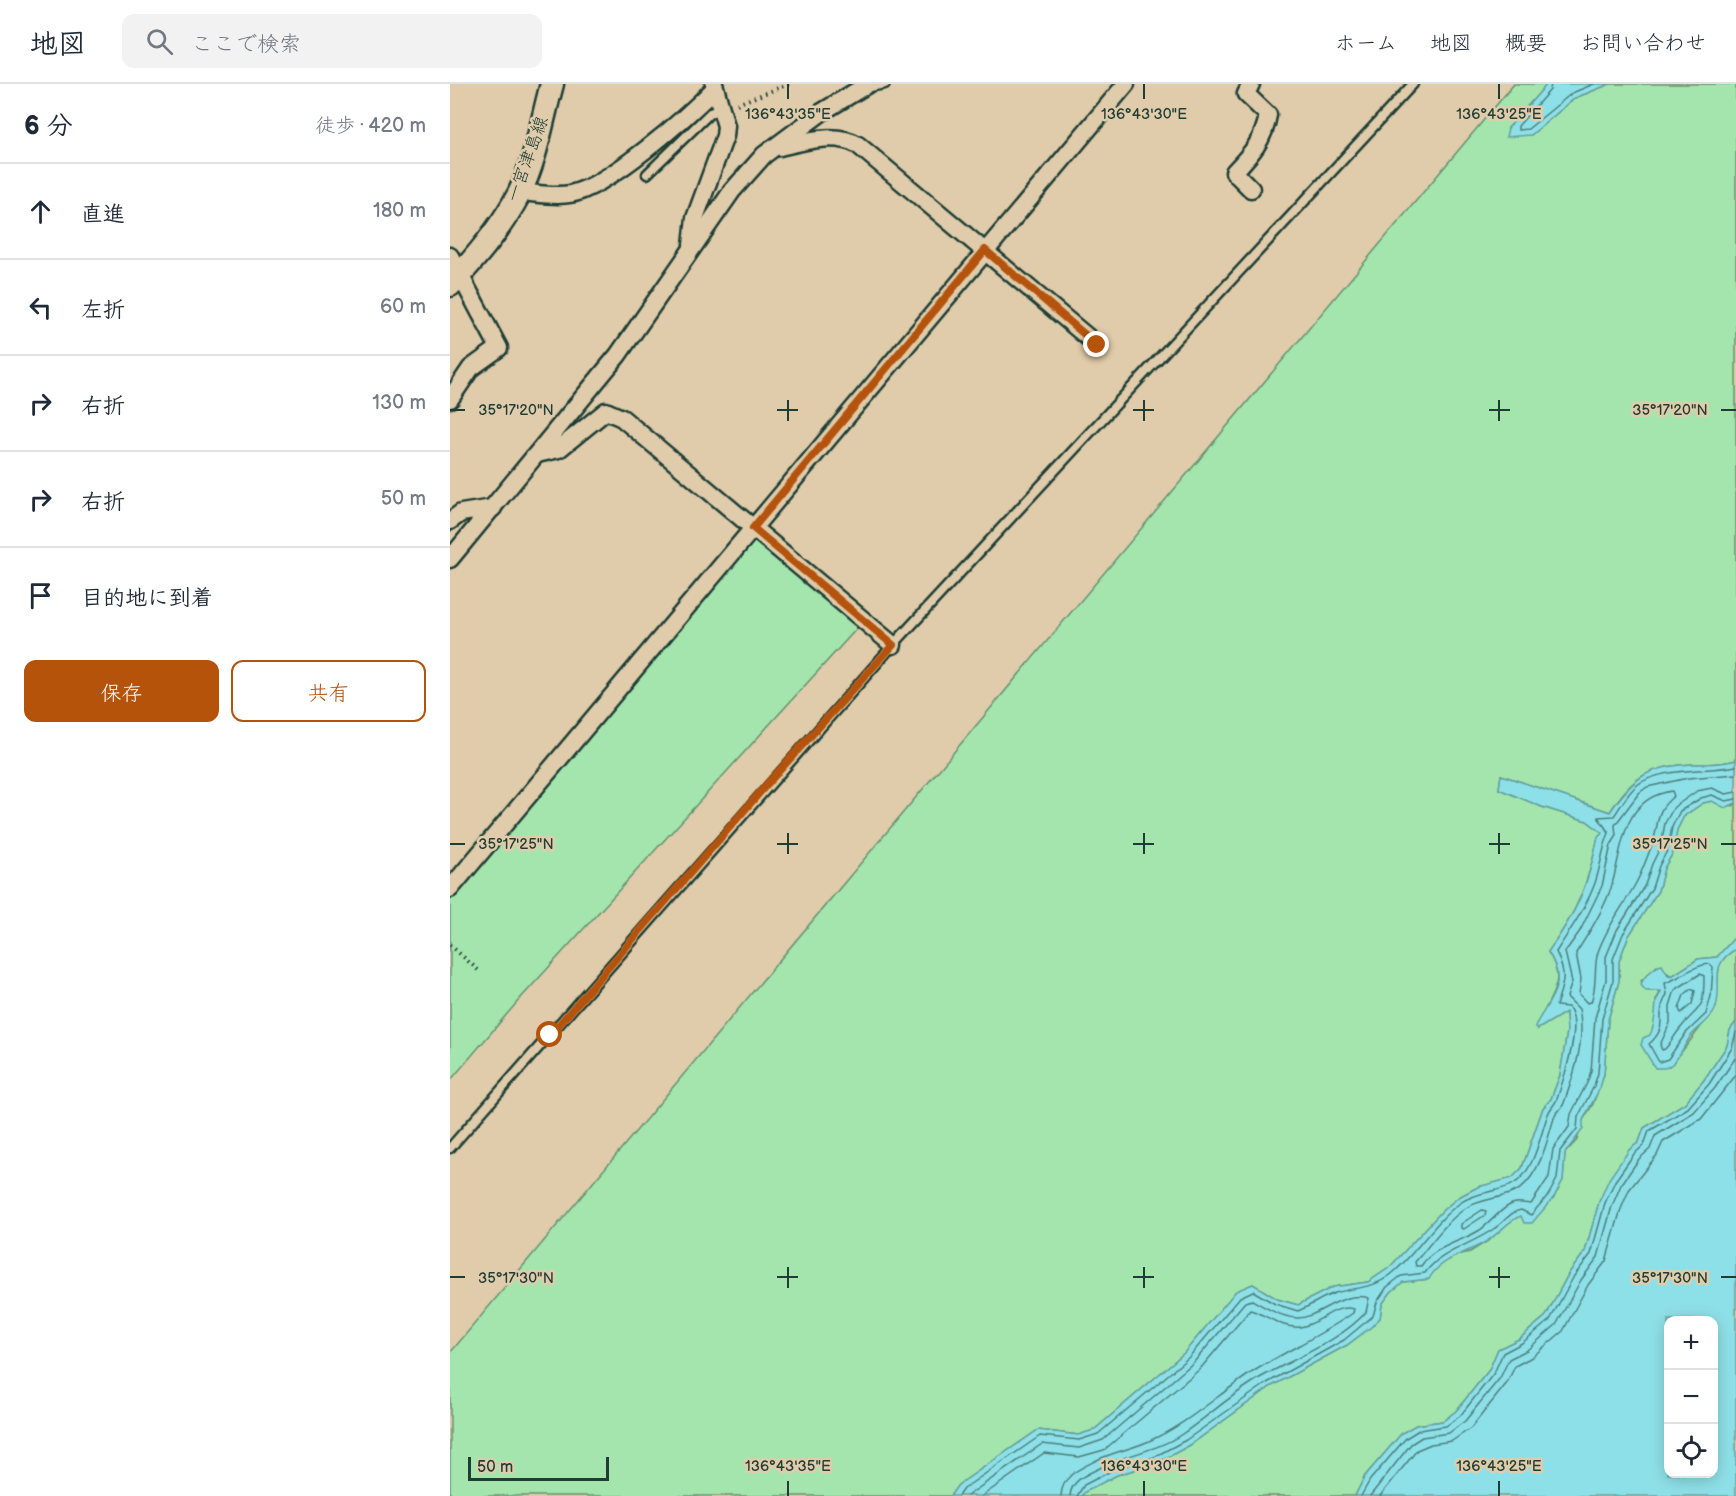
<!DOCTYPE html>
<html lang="ja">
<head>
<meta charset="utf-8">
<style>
	body { margin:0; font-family:"Balsamiq Sans","Klee One",sans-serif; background:#f2f2f3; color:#1f2937 }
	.controls { position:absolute; right:18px; bottom:18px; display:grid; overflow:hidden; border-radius:12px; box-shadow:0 3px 15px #0003 }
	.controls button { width:54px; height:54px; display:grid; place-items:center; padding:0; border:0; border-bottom:2px solid #e0e1e3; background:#fff; color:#1f2937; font:30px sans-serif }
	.scale { position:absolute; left:18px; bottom:15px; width:141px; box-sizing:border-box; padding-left:6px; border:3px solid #1f3d34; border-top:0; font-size:16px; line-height:21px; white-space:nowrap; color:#1f3d34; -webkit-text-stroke:4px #e0ccab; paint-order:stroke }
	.stop { position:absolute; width:18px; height:18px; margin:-14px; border:4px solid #b45309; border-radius:50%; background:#fff }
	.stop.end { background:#b45309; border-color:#fff; box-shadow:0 2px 6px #0008 }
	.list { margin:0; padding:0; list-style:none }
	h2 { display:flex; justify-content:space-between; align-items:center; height:78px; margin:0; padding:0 24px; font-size:26px }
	h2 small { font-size:20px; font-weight:400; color:#747a83 }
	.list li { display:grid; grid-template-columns:39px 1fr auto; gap:18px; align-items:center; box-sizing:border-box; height:96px; padding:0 24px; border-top:2px solid #e0e1e3 }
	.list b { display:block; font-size:22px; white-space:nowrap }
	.list em { font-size:20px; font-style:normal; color:#747a83 }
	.actions { display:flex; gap:12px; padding:18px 24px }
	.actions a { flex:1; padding:14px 0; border:2px solid #b45309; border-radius:12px; text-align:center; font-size:21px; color:#b45309 }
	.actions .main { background:#b45309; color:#fff }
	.icon { flex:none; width:33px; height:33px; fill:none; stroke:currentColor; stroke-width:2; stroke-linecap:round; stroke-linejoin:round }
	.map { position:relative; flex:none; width:1286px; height:1412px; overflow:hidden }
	header { display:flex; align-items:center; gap:36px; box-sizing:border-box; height:84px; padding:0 30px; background:#fff; border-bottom:2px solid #e0e1e3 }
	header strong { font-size:28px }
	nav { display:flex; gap:33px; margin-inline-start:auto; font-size:21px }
	.search { width:420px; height:54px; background:#f2f2f3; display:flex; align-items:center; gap:15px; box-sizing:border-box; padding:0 21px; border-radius:12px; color:#747a83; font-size:22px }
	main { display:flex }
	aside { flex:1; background:#fff }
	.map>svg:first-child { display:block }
	.green { fill:#a4e5ad; stroke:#629170; stroke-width:1.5 }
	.water { fill:#8ee0e8; stroke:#629fa0; stroke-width:1.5; fill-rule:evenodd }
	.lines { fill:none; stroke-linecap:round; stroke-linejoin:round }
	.shore { stroke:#4b7e7c; stroke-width:1.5 }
	.lane-casing { stroke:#1f3d34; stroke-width:13 }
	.street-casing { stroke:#1f3d34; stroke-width:21 }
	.secondary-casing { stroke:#1f3d34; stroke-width:27 }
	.path { stroke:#1f3d34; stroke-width:4; stroke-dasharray:1.5 4.5; stroke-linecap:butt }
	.lane { stroke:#e0ccab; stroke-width:8 }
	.street { stroke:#e0ccab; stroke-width:16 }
	.secondary { stroke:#e0ccab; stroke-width:22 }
	.route { stroke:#b45309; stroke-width:8 }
	.ticks { fill:none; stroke:#1f3d34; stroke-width:2 }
	.labels { text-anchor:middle; stroke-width:5; stroke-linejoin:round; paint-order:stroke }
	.street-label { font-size:18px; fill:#1f3d34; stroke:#e0ccab }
	.ticks-label { font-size:15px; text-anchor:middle; fill:#1f3d34; stroke:#e0ccab; stroke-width:5; stroke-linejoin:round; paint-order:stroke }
</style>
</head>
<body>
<header>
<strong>地図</strong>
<div class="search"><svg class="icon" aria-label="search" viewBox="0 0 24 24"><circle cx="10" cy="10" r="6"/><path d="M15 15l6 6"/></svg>ここで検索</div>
<nav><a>ホーム</a><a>地図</a><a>概要</a><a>お問い合わせ</a></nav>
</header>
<main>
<aside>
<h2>6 分<small>徒歩 · 420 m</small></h2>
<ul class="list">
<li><svg class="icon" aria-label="ahead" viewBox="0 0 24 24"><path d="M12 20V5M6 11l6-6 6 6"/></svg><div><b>直進</b></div><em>180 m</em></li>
<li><svg class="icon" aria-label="left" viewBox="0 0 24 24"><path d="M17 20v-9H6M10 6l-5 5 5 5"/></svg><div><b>左折</b></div><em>60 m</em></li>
<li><svg class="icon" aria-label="right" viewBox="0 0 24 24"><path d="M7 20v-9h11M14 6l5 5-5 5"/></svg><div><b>右折</b></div><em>130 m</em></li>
<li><svg class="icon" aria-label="right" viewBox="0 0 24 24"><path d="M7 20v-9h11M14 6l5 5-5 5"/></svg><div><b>右折</b></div><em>50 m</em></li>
<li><svg class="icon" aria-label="arrive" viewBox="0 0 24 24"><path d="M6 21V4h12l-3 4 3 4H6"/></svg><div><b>目的地に到着</b></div></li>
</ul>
<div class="actions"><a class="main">保存</a><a>共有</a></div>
</aside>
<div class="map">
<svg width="1286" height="1412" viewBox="0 0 1286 1412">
	<rect width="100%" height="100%" fill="#e0ccab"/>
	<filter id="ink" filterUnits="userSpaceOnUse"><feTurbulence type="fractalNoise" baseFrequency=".0167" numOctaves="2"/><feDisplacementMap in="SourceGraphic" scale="12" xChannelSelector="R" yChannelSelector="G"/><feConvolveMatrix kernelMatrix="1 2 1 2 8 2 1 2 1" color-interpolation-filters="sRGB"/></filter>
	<g filter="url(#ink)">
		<g class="green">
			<path d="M1064,0H1097L1058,44L1081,51L1125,14L1160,0H1286V676C1273,680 1258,680 1244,680C1201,682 1182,692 1160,728L1051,691L1049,705L1092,723L1137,737L1153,749L1148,753C1138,801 1127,828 1098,868C1120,902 1095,913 1088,945L1116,928L1117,948L1110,991L1101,1015L1093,1024L1072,1084L1062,1095L1028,1103L1009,1113L993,1126L939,1184L918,1198L883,1203L848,1221L827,1215L803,1200L786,1207L734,1269L644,1346L629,1351L588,1346L508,1401L500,1412H0V1269Z"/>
			<polygon points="304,451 409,542 69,916 0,997 0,815"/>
			<polygon points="1262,717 1283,722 1286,719 1286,852 1267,873 1248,875 1222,892 1207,882 1191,897 1200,907 1211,907 1206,916 1207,935 1197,967 1223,979 1266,923 1269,880 1273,872 1286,865 1286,938 1280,946 1277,962 1254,996 1235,1019 1194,1044 1189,1058 1179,1066 1149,1118 1135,1168 1119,1189 1096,1232 1069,1255 1048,1265 1039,1286 1006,1327 993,1337 966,1341 952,1349 915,1392 905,1412 631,1412 636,1407 667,1391 707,1379 740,1361 820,1303 897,1261 921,1243 930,1234 932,1220 941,1208 953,1198 979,1195 984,1185 1005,1171 1020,1168 1038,1157 1064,1134 1104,1113 1113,1096 1115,1069 1127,1056 1133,1036 1143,1020 1154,990 1158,936 1169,897 1169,877 1178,853 1208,807 1214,784 1224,767 1227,746 1234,732 1253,719"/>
		</g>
		<g class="water">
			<polygon points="1097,0 1160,0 1125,14 1081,51 1056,53 1058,44"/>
			<path d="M1286,676V719L1275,724L1262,717L1253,719L1234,732L1227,746L1224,767L1214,784L1208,807L1178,853L1169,877V897L1158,936L1154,990L1150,1004L1133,1036V1045L1115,1069L1113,1096L1104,1113L1082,1139H1074L1071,1132C1058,1136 1049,1150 1037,1157C1017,1170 991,1173 979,1195L953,1198L941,1208L932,1220L930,1234L921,1243L897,1261L820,1303L740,1361L707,1379L667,1391L636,1407L631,1412H500L508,1401L588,1346L628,1351L644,1346L734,1269L786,1207L803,1200L827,1215L848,1221L883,1203L918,1198L939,1184L993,1126L1009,1113L1028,1103L1062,1094L1072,1084L1093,1024L1101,1015L1110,991L1117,948L1116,928L1088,945L1085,942C1100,914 1119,900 1098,868C1127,828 1138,802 1148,753L1153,749L1137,737L1092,723L1049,705L1051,691L1160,728C1184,692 1199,682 1244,680C1258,680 1273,680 1286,676Z"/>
			<path d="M1286,852V865C1256,882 1275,900 1265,926C1259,938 1248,943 1240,953C1234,962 1230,973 1222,980C1217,985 1211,984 1205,984L1191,961L1193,954L1200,951C1207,937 1204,923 1207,916C1208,912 1211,910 1211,907H1196L1191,901C1192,894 1205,882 1212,881L1218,891L1222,892L1248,875L1267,873Z"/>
			<path d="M1286,938V1412H905L915,1392L952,1349L966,1341L993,1337L1006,1327L1039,1286L1048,1265L1069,1255L1096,1232L1119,1189L1135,1168L1149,1118L1159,1095L1179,1066L1189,1058L1194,1044L1235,1019L1254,996L1277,962L1280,946ZM1218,1236H1264V1390H1218Z"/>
		</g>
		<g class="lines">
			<g class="shore">
				<polyline points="1101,0 1100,6 1068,42 1068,46 1078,45 1122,9 1144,0"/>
				<path d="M1286,690L1238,694L1197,703L1189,709L1165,741L1166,753L1161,761L1152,802L1130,847L1115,868L1122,898L1117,913L1129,925C1136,955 1124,991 1114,1019C1112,1025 1106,1028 1104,1034C1097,1057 1091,1087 1071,1104C1060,1114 1031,1114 1016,1124C995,1138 981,1160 965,1178L966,1182H971C984,1162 1011,1158 1030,1146C1040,1139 1048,1128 1058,1122C1066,1117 1072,1119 1081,1120L1099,1093L1103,1065L1119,1043L1121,1030L1137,999L1141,987L1145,934L1156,896V873L1167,846L1195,801L1202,780L1211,762L1215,739L1224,723L1247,707L1262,704L1276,710L1286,708"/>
				<path d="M1222,707L1224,712C1203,728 1210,741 1202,761C1197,773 1192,788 1186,799C1173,823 1157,842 1148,868C1143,884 1148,900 1141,918L1137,919L1129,910L1131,895L1126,869C1139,849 1153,827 1161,804C1173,765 1171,714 1222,707Z"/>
				<path d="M1260,880L1263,883L1261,912L1256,930L1236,949L1218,975L1209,978L1199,960C1218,943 1207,936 1213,919C1214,916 1216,913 1217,910L1215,899C1230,895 1242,881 1260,880Z"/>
				<path d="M1250,890L1254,892C1254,932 1249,919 1229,946C1224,952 1221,959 1215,965L1212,966L1210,961L1220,939V922L1225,906Z"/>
				<polygon points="1241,905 1245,907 1242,920 1231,929 1229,925 1234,911"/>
				<polygon points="1032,1126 1036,1127 1035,1131 1014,1145 1011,1144 1011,1140"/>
				<path d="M508,1412L513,1405L590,1352L629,1356L648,1350L739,1273L790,1213L803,1207L825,1220L848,1227C861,1222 872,1213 885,1209C908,1202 923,1206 944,1188C968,1167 984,1138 1010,1119C1027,1107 1052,1108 1065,1099C1085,1086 1090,1051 1098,1030C1100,1024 1105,1021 1107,1015C1113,997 1134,937 1118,923L1106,922C1113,898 1118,893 1106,868C1120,846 1136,824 1145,799C1151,782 1152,765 1159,749L1148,733L1164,732C1171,722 1177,710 1186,702C1208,683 1258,688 1286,682"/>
				<path d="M517,1412L592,1360L629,1364L653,1356L744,1278L795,1218L802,1216C816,1224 831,1233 847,1234C867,1235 891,1206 919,1214L916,1228C893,1255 846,1274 815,1291C785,1307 760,1331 732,1350C709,1366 681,1369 656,1381C643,1388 621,1394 620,1412"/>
				<path d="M532,1412L594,1369L629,1373L654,1366L750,1285L800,1226C816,1230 831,1245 850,1243C869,1241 885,1219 904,1225L903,1229C873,1250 840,1265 809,1284C771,1307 739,1340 699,1357C682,1365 663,1368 647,1376C631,1384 612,1391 611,1412"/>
				<path d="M627,1412L634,1401L665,1385L704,1373L736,1356L817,1299L894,1256L923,1232L927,1218L937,1203L951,1192L975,1189C989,1168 1023,1160 1045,1144C1055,1138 1059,1128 1071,1126L1081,1131L1099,1110L1107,1095L1110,1067L1127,1045L1128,1033L1144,1002L1148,989L1152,935L1163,897V875L1173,850L1202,804L1209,782L1218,765L1222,743L1230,727L1251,714L1262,711L1276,717L1286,715"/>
				<polyline points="911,1412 920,1396 956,1354 969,1346 996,1342 1010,1332 1044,1289 1053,1269 1072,1259 1100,1236 1124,1192 1141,1170 1155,1119 1165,1097 1184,1070 1194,1061 1199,1047 1238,1024 1259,1000 1282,964 1286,948"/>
				<polyline points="920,1412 961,1360 972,1353 999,1349 1015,1337 1050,1294 1059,1275 1077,1266 1106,1241 1131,1196 1148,1173 1162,1122 1171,1101 1189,1075 1200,1065 1205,1052 1244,1028 1265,1004 1286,973"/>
				<polyline points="930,1412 967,1366 981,1360 1002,1357 1021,1344 1057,1299 1065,1282 1082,1273 1113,1247 1138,1201 1156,1177 1171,1125 1179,1106 1207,1071 1213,1058 1251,1035 1286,991"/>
			</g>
			<defs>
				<g id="lane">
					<polyline points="415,4 435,0"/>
					<polyline points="197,90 260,29 271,25"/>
					<polyline points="0,1064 443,561 963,0"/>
				</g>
				<g id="street">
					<path d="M330,63C354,57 386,48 408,61L647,261"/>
					<path d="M801,105L784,88C801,70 814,56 818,31L796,10L801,0"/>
					<path d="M69,108C85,109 105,113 120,110C158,103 238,32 265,4"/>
					<polyline points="242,161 245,134 275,52 276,42 264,0"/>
					<polyline points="0,172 49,264 21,284 0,315"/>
					<polyline points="87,370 109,365 156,327 172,334 443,561"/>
					<polyline points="0,437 11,429 43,424"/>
					<polyline points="0,475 168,271 282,107 314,71 372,28 418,0"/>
					<polyline points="0,805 676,0"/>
				</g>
				<path id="secondary" d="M0,201C26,174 51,144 69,110C86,76 92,36 102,0"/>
			</defs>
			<use href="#lane" class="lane-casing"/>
			<use href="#street" class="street-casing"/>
			<use href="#secondary" class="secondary-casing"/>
			<g class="path">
				<polyline points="287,20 339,0"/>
				<polyline points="0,861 28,886"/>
			</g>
			<use href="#lane" class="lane"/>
			<use href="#street" class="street"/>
			<use href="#secondary" class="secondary"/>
		</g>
	</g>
	<g class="lines" filter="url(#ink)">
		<polyline class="route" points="100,951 317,700 443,561 303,444 535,166 647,261"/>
	</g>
	<path class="ticks" d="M338,0V15M694,0V15M1049,0V15M338,316V337M694,316V337M1049,316V337M0,326H15M327,326H348M683,326H704M1039,326H1060M1271,326H1286M338,749V770M694,749V770M1049,749V770M0,760H15M327,760H348M683,760H704M1039,760H1060M1271,760H1286M338,1183V1204M694,1183V1204M1049,1183V1204M0,1193H15M327,1193H348M683,1193H704M1039,1193H1060M1271,1193H1286M338,1397V1412M694,1397V1412M1049,1397V1412"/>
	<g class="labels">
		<g class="street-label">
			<text transform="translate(77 75) rotate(-70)" y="6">一宮津島線</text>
		</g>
	</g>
	<g class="ticks-label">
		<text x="338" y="35">136°43'35"E</text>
		<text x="694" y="35">136°43'30"E</text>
		<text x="1049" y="35">136°43'25"E</text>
		<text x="1220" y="331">35°17'20"N</text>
		<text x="66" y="331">35°17'20"N</text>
		<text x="1220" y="765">35°17'25"N</text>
		<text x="66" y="765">35°17'25"N</text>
		<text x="66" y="1199">35°17'30"N</text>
		<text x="1220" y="1199">35°17'30"N</text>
		<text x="338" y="1387">136°43'35"E</text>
		<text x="694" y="1387">136°43'30"E</text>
		<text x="1049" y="1387">136°43'25"E</text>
	</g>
</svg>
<div class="controls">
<button>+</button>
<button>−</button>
<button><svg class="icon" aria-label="locate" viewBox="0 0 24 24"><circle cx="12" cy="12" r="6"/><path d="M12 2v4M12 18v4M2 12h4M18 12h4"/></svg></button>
</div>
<div class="scale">50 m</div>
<div class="stop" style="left:100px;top:951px"></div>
<div class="stop end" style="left:647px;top:261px"></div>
</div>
</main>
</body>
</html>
